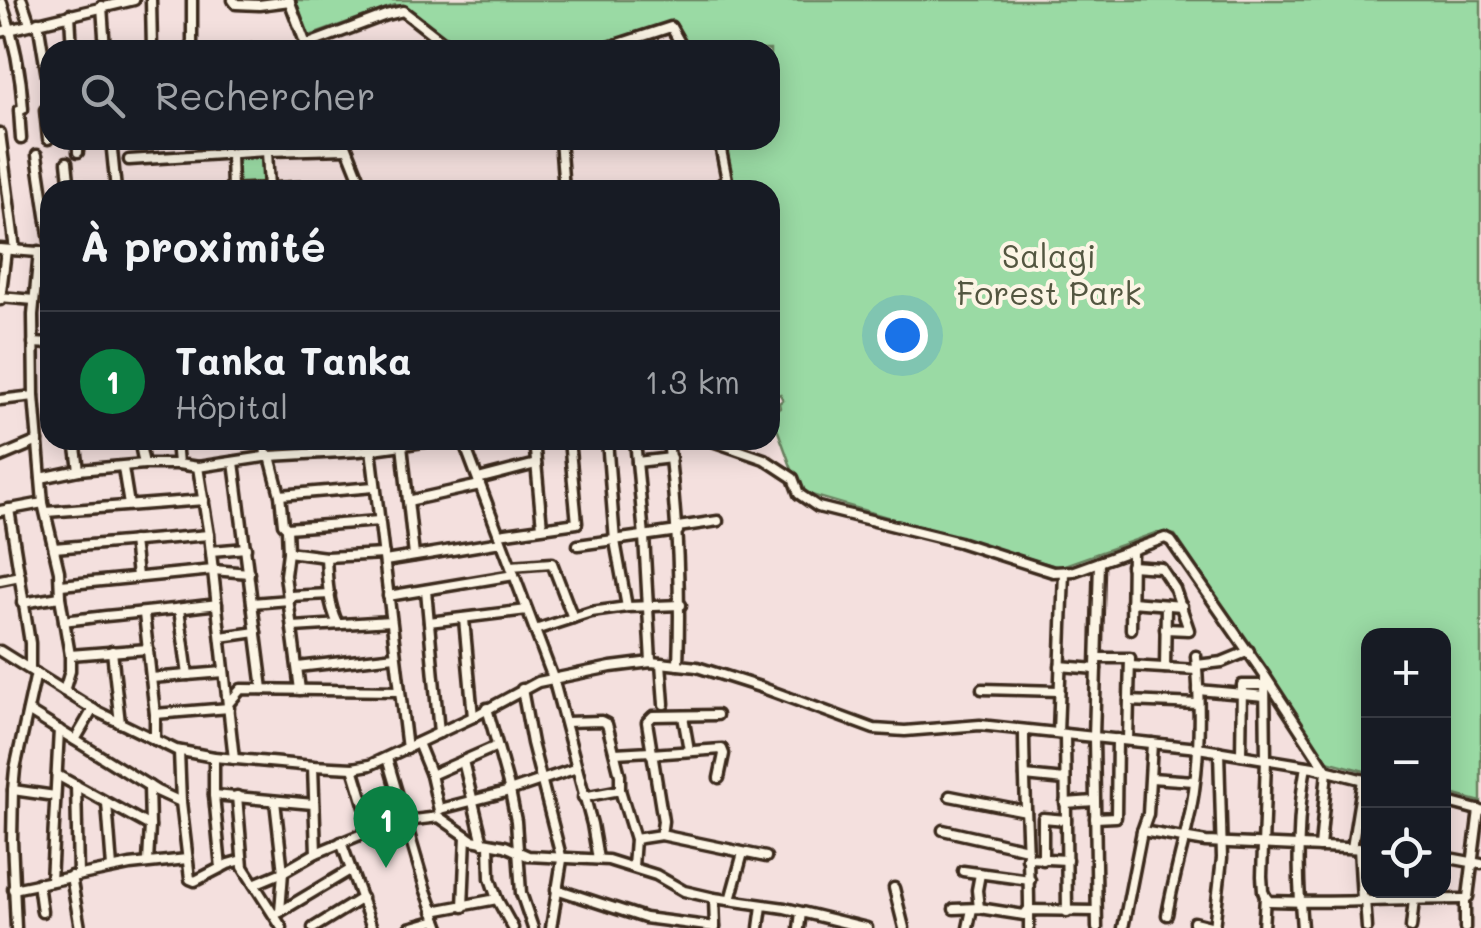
<!DOCTYPE html>
<html lang="fr">
<head>
<meta charset="utf-8">
<style>
	body { margin:0; font-family:Mali,sans-serif; background:#242831; color:#f1f3f6 }
	.controls { position:absolute; right:30px; bottom:30px; display:grid; overflow:hidden; border-radius:20px; box-shadow:0 5px 25px #0003 }
	.controls button { width:90px; height:90px; display:grid; place-items:center; padding:0; border:0; border-bottom:2px solid #363941; background:#171b24; color:#f1f3f6; font:50px sans-serif }
	.you { position:absolute; left:902px; top:335px; width:35px; height:35px; margin:-25px; border:8px solid #fff; border-radius:50%; background:#1a73e8; box-shadow:0 0 0 15px #1a73e833 }
	.badge { display:grid; place-items:center; width:65px; height:65px; border-radius:50%; background:#0b8043; color:#fff; font-size:32px; font-weight:700 }
	.pin { position:absolute; translate:-50% -82px; filter:drop-shadow(0 2px 5px #0008) }
	.pin::after { content:''; position:absolute; top:52px; width:35px; height:30px; background:inherit; clip-path:polygon(0 0,100% 0,50% 100%) }
	.list { margin:0; padding:0; list-style:none }
	h2 { display:flex; justify-content:space-between; align-items:center; height:130px; margin:0; padding:0 40px; font-size:42px }
	h2 small { font-size:32px; font-weight:400; color:#9ea1a6 }
	.list li { display:grid; grid-template-columns:65px 1fr auto; gap:30px; align-items:center; box-sizing:border-box; height:140px; padding:0 40px; border-top:2px solid #363941 }
	.list b { display:block; font-size:38px; white-space:nowrap }
	.list p { margin:0; font-size:32px; white-space:nowrap; color:#9ea1a6 }
	.list em { font-size:32px; font-style:normal; color:#9ea1a6 }
	.icon { flex:none; width:55px; height:55px; fill:none; stroke:currentColor; stroke-width:2; stroke-linecap:round; stroke-linejoin:round }
	.map { position:relative; flex:none; width:1481px; height:928px; overflow:hidden }
	.search { position:absolute; background:#171b24; box-shadow:0 5px 25px #0003; left:40px; top:40px; width:740px; height:110px; display:flex; align-items:center; gap:25px; box-sizing:border-box; padding:0 35px; border-radius:30px; color:#9ea1a6; font-size:38px }
	.panel { position:absolute; background:#171b24; box-shadow:0 5px 25px #0003; left:40px; top:180px; width:740px; height:270px; border-radius:30px }
	.map>svg:first-child { display:block }
	.green { fill:#9adaa4; stroke:#6a8261; stroke-width:2.5 }
	.lines { fill:none; stroke-linecap:round; stroke-linejoin:round }
	.minor-casing { stroke:#3b2a1e; stroke-width:15 }
	.minor { stroke:#fcf5e5; stroke-width:8 }
	.labels { text-anchor:middle; stroke-width:8; stroke-linejoin:round; paint-order:stroke }
	.park-label { font-size:32px; fill:#535640; stroke:#fcf5e5 }
</style>
</head>
<body>
<div class="map">
<svg width="1481" height="928" viewBox="0 0 1481 928">
	<rect width="100%" height="100%" fill="#f4e0de"/>
	<filter id="ink" filterUnits="userSpaceOnUse"><feTurbulence type="fractalNoise" baseFrequency=".01" numOctaves="2"/><feDisplacementMap in="SourceGraphic" scale="20" xChannelSelector="R" yChannelSelector="G"/><feConvolveMatrix kernelMatrix="1 2 1 2 8 2 1 2 1" color-interpolation-filters="sRGB"/></filter>
	<g filter="url(#ink)">
		<g class="green">
			<polygon points="293,0 1481,0 1481,802 1444,792 1444,636 1368,636 1368,772 1327,761 1175,535 1155,533 1059,567 808,494 797,483 771,412 780,408 779,403 783,400 780,394 770,398 770,190 721,190 720,140 770,140 770,50 683,50 669,23 587,50 462,50 401,6 395,5 307,37"/>
			<polygon points="265,157 267,187 239,188 237,158"/>
		</g>
		<g class="lines">
			<defs>
				<g id="minor">
					<polyline points="22,0 30,24"/>
					<polyline points="151,0 152,50"/>
					<polyline points="192,0 192,50"/>
					<polyline points="233,0 236,4 259,5 290,1"/>
					<polyline points="289,0 308,50"/>
					<path d="M2,3C14,38 21,73 23,109L19,110L21,139"/>
					<polyline points="102,6 105,50"/>
					<polyline points="70,14 72,50"/>
					<polyline points="38,22 50,94"/>
					<polyline points="0,32 134,0"/>
					<polyline points="306,45 386,15 403,11 453,50"/>
					<polyline points="248,50 253,49"/>
					<polyline points="600,50 671,27 684,50"/>
					<polyline points="0,133 15,250"/>
					<polyline points="48,139 45,110 50,110"/>
					<polyline points="78,140 78,152"/>
					<polyline points="111,140 116,190"/>
					<polyline points="344,140 364,190"/>
					<polyline points="560,140 564,190"/>
					<polyline points="267,151 269,188"/>
					<polyline points="231,154 232,190"/>
					<polyline points="37,155 50,242"/>
					<polyline points="129,160 267,151 347,149"/>
					<polyline points="67,162 70,190"/>
					<polyline points="227,190 345,185"/>
					<polyline points="712,190 727,180 719,140"/>
					<polyline points="0,249 50,253"/>
					<polyline points="39,251 33,315 34,396 43,503 59,571 60,597 70,655 70,671 64,691"/>
					<polyline points="0,297 34,300"/>
					<polyline points="0,300 6,250"/>
					<polyline points="33,343 50,344"/>
					<polyline points="0,400 34,396"/>
					<polyline points="75,440 79,470"/>
					<polyline points="139,440 144,464"/>
					<polyline points="176,440 178,464"/>
					<polyline points="265,440 266,457"/>
					<polyline points="463,440 553,678 592,824 598,859"/>
					<polyline points="534,440 542,527"/>
					<polyline points="607,440 615,541 627,607"/>
					<polyline points="635,440 644,536 651,662"/>
					<path d="M668,440C677,515 681,589 678,665"/>
					<polyline points="709,440 764,459 793,478 799,494 818,507 959,542 1053,572 1074,571 1165,538 1171,541 1265,676 1327,771 1320,847"/>
					<polyline points="465,444 485,440"/>
					<polyline points="402,445 414,556"/>
					<polyline points="371,449 407,749"/>
					<polyline points="270,456 280,495 283,524 287,528 288,552 285,575 300,690"/>
					<polyline points="0,457 38,441"/>
					<polyline points="234,462 263,689"/>
					<polyline points="637,462 671,458"/>
					<polyline points="198,467 209,535 234,759"/>
					<polyline points="123,468 129,505"/>
					<polyline points="41,478 79,470 144,464 178,464 198,467 270,456 359,451 438,440"/>
					<polyline points="478,479 536,464"/>
					<polyline points="280,495 374,487"/>
					<polyline points="408,501 480,485"/>
					<polyline points="9,509 30,643 30,668"/>
					<polyline points="0,511 43,503"/>
					<polyline points="46,512 204,500"/>
					<polyline points="678,527 718,521"/>
					<polyline points="287,528 379,521"/>
					<polyline points="499,534 577,523 569,440"/>
					<polyline points="133,541 137,576"/>
					<polyline points="578,545 678,531"/>
					<polyline points="54,548 209,535"/>
					<polyline points="211,551 246,548"/>
					<polyline points="288,552 326,557 384,554"/>
					<path d="M326,557C327,579 328,603 338,624"/>
					<polyline points="385,561 501,542"/>
					<polyline points="511,566 552,563 573,618"/>
					<polyline points="1131,566 1161,568 1175,589 1189,630 1165,629"/>
					<polyline points="0,580 20,576"/>
					<polyline points="61,585 213,570 249,573"/>
					<polyline points="426,590 439,733"/>
					<polyline points="289,596 330,594"/>
					<polyline points="388,596 514,575"/>
					<polyline points="1131,602 1182,606"/>
					<polyline points="22,603 60,597"/>
					<polyline points="252,603 289,600"/>
					<polyline points="179,609 188,675"/>
					<polyline points="144,614 155,714 155,740"/>
					<polyline points="464,619 473,717"/>
					<path d="M64,621C115,614 166,611 217,604"/>
					<polyline points="429,622 527,610"/>
					<polyline points="293,627 391,621"/>
					<polyline points="1131,629 1132,550"/>
					<polyline points="535,630 591,612 627,607 681,605"/>
					<polyline points="221,637 256,632"/>
					<polyline points="0,651 96,711 176,750 214,757 313,766 353,768 370,765 473,717 538,682 611,667 651,662 697,667 763,688 874,729 905,731 980,725 1198,748 1313,767 1368,781"/>
					<polyline points="112,651 120,723"/>
					<polyline points="70,655 148,649"/>
					<polyline points="1097,658 1130,658 1128,740"/>
					<polyline points="661,663 664,704"/>
					<polyline points="1197,665 1222,662 1249,651"/>
					<polyline points="1060,666 1096,669"/>
					<polyline points="1130,666 1197,670"/>
					<polyline points="298,667 395,656"/>
					<polyline points="1165,668 1166,605"/>
					<polyline points="151,678 224,672"/>
					<polyline points="522,689 532,743 562,860 551,928"/>
					<polyline points="982,689 1059,691"/>
					<polyline points="1198,690 1265,696"/>
					<polyline points="1129,701 1198,704"/>
					<polyline points="228,704 241,689 399,691"/>
					<polyline points="487,708 510,791 516,821 521,893 533,928"/>
					<polyline points="28,711 157,791 181,802"/>
					<polyline points="155,714 229,708"/>
					<polyline points="683,716 689,750"/>
					<polyline points="566,722 601,721 607,724 620,775 620,790 635,839 633,867"/>
					<path d="M1024,730C1024,796 1030,862 1029,928"/>
					<polyline points="1058,733 1064,572"/>
					<polyline points="1065,734 1067,912"/>
					<polyline points="75,740 93,709"/>
					<polyline points="418,743 431,775 439,810"/>
					<polyline points="179,751 181,802 190,879 195,881 228,864 242,860"/>
					<polyline points="615,753 651,751"/>
					<polyline points="651,754 722,749 724,754 719,778"/>
					<polyline points="1241,755 1242,685 1265,685"/>
					<polyline points="214,757 214,795 221,868"/>
					<polyline points="387,758 425,888 440,928"/>
					<polyline points="463,761 483,843"/>
					<polyline points="313,766 316,853"/>
					<polyline points="353,768 372,830 406,821 439,817 472,840 505,846 528,856 608,860 656,875 684,891 714,898 785,908 867,928"/>
					<polyline points="57,775 150,826"/>
					<polyline points="431,775 497,746"/>
					<polyline points="1025,776 1065,780"/>
					<polyline points="1151,778 1194,781"/>
					<polyline points="76,785 78,875"/>
					<polyline points="13,790 55,796"/>
					<polyline points="214,795 313,804"/>
					<polyline points="237,796 243,867 282,928"/>
					<polyline points="950,796 1026,811"/>
					<polyline points="583,797 620,790"/>
					<polyline points="275,801 283,872 280,912"/>
					<polyline points="1444,801 1481,811"/>
					<polyline points="107,803 112,868"/>
					<polyline points="1065,803 1094,801"/>
					<polyline points="440,809 506,792 577,768"/>
					<polyline points="1095,818 1116,817 1117,739"/>
					<polyline points="943,830 1027,849"/>
					<polyline points="1142,831 1206,842 1368,849"/>
					<polyline points="661,835 663,821 647,722 653,716 717,715"/>
					<polyline points="635,839 661,835 766,857"/>
					<polyline points="341,842 372,928"/>
					<polyline points="489,844 490,878 497,899 513,928"/>
					<polyline points="1352,848 1363,780"/>
					<polyline points="1359,848 1362,899"/>
					<polyline points="1444,857 1481,864"/>
					<polyline points="1027,858 1067,860"/>
					<polyline points="1043,860 1043,818 1066,820"/>
					<polyline points="148,862 150,826 149,786"/>
					<polyline points="963,871 1030,880"/>
					<polyline points="71,876 80,928"/>
					<polyline points="51,881 59,730"/>
					<polyline points="38,883 42,912"/>
					<polyline points="254,884 283,872 316,853 372,830"/>
					<polyline points="894,888 904,928"/>
					<polyline points="13,889 130,865 187,859"/>
					<polyline points="556,889 645,918 715,927"/>
					<path d="M1265,896L1269,901C1334,904 1400,899 1465,899"/>
					<polyline points="714,898 715,928"/>
					<polyline points="1365,899 1367,928"/>
					<polyline points="730,900 743,853"/>
					<polyline points="463,907 466,836"/>
					<polyline points="979,908 977,890 980,874"/>
					<polyline points="954,909 979,908 1024,915 1028,910 1096,911"/>
					<polyline points="433,911 497,899"/>
					<polyline points="278,913 350,870"/>
					<path d="M1167,915C1172,887 1179,860 1186,832C1200,776 1201,713 1196,656"/>
					<polyline points="1194,922 1214,927"/>
					<polyline points="16,928 12,840 13,790 15,769 36,673"/>
					<polyline points="313,928 362,898"/>
					<polyline points="409,928 437,920"/>
					<polyline points="759,928 762,906"/>
					<polyline points="799,928 801,913"/>
					<polyline points="968,928 972,909"/>
					<polyline points="1097,928 1094,737 1099,562"/>
					<polyline points="1123,928 1142,831 1148,814 1152,743"/>
					<polyline points="1214,928 1222,858 1219,751"/>
					<polyline points="1263,928 1265,896 1263,891 1262,876 1266,759 1265,679"/>
					<path d="M1302,928C1297,873 1296,820 1306,766"/>
					<polyline points="1411,928 1414,899"/>
					<polyline points="1465,928 1465,899 1468,897 1479,810"/>
				</g>
			</defs>
			<use href="#minor" class="minor-casing"/>
			<use href="#minor" class="minor"/>
		</g>
	</g>
	<g class="labels">
		<g class="park-label">
			<text x="1049" y="268">Salagi<tspan x="1049" dy="37">Forest Park</tspan></text>
		</g>
	</g>
</svg>
<div class="controls">
<button>+</button>
<button>−</button>
<button><svg class="icon" aria-label="locate" viewBox="0 0 24 24"><circle cx="12" cy="12" r="6"/><path d="M12 2v4M12 18v4M2 12h4M18 12h4"/></svg></button>
</div>
<div class="you"></div>
<div class="pin badge" style="left:386px;top:868px">1</div>
<div class="search"><svg class="icon" aria-label="search" viewBox="0 0 24 24"><circle cx="10" cy="10" r="6"/><path d="M15 15l6 6"/></svg>Rechercher</div>
<section class="panel">
<h2>À proximité<small></small></h2>
<ul class="list">
<li><span class="badge">1</span><div><b>Tanka Tanka</b><p>Hôpital</p></div><em>1.3 km</em></li>
</ul>
</section>
</div>
</body>
</html>
